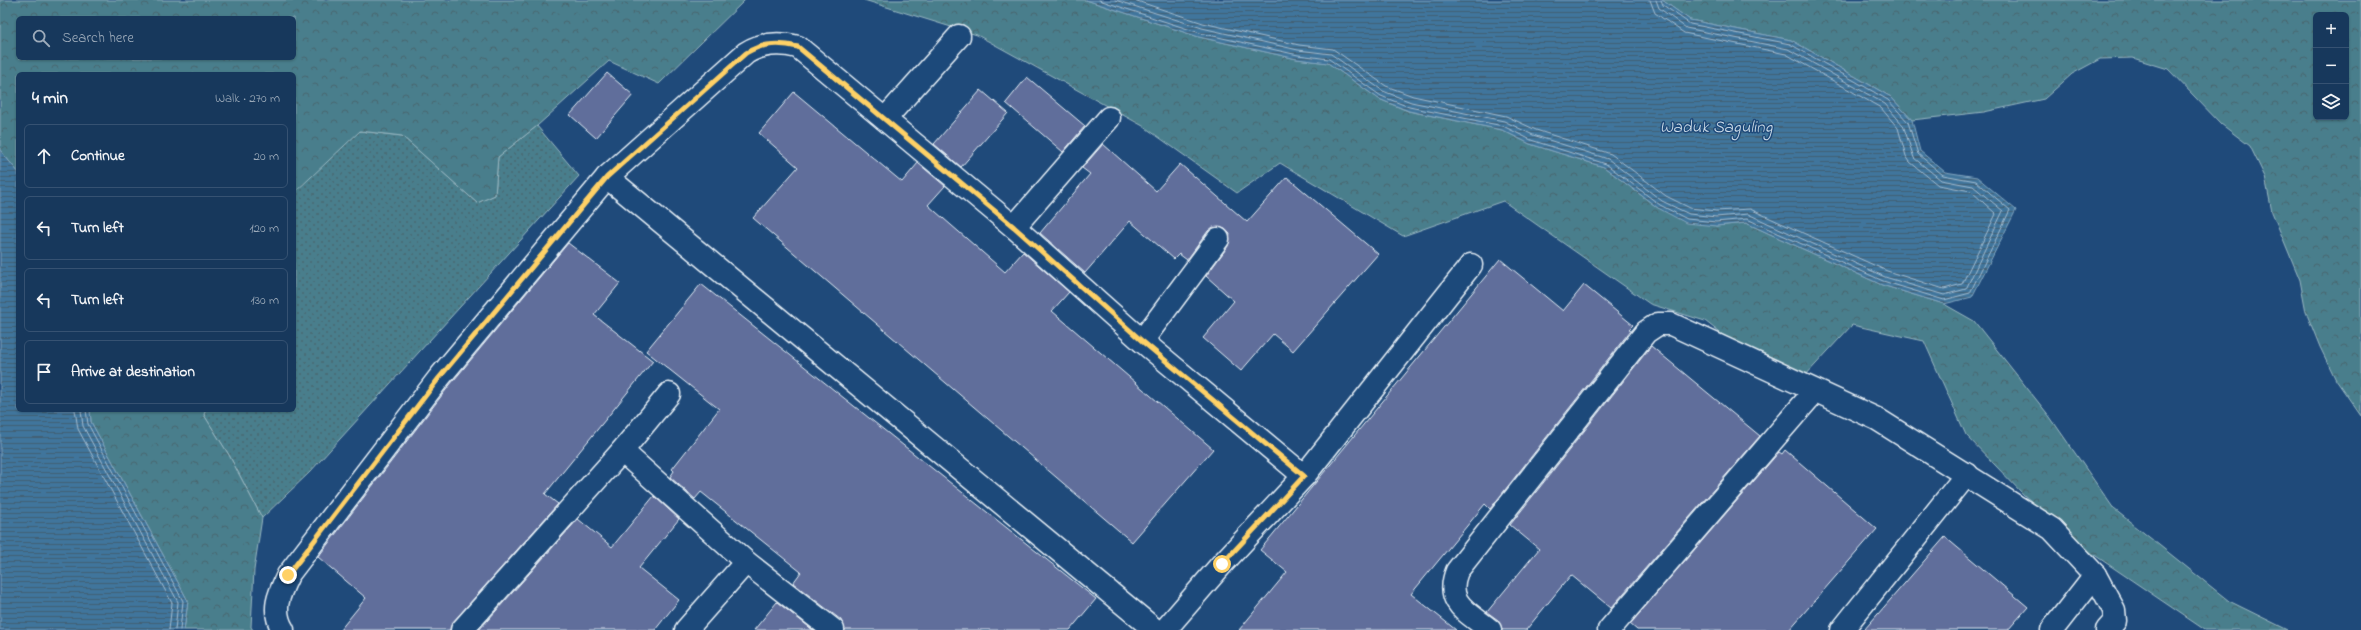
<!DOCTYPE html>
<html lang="en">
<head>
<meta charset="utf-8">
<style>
	body { margin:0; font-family:"Indie Flower",sans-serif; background:#244365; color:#f1f3f6 }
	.controls { position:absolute; right:12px; top:12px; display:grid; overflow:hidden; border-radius:6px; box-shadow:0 1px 3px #0004 }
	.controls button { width:36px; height:36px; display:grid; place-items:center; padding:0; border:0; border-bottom:1px solid #365272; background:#17385c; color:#f1f3f6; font:20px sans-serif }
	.stop { position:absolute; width:12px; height:12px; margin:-9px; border:3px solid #ffd166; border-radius:50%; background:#fff }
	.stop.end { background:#ffd166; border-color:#fff; box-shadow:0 1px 4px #0008 }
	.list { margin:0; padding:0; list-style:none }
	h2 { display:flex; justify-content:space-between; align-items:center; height:52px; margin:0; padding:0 16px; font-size:17px }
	h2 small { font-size:13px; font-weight:400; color:#9eacbb }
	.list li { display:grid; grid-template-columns:26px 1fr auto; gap:12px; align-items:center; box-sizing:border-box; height:64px; margin:0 8px 8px; padding:0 8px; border:1px solid #365272; border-radius:6px }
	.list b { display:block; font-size:15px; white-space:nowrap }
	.list em { font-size:13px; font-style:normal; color:#9eacbb }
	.icon { flex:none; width:22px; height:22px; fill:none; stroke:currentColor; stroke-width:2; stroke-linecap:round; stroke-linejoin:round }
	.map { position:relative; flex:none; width:2361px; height:630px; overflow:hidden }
	.search { position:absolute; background:#17385c; box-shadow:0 1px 3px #0004; left:16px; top:16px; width:280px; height:44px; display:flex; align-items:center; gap:10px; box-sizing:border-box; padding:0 14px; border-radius:6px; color:#9eacbb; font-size:15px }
	.panel { position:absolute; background:#17385c; box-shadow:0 1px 3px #0004; left:16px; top:72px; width:280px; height:340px; border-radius:6px }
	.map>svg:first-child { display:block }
	.green { fill:url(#green-dots); stroke:#99b8c2 }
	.forest { fill:url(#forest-crowns); stroke:#99b8c2; fill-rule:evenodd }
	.water { fill:url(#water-rules); stroke:#83a7c1 }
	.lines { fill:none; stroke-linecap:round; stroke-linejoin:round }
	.shore { stroke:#a5bfd3; stroke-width:1 }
	.building { fill:#606e9b; stroke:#e8f1f8 }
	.minor-casing { stroke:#e8f1f8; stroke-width:25 }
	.minor { stroke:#1f4a7a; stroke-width:22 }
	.route { stroke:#ffd166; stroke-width:5 }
	.labels { text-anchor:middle; stroke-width:3; stroke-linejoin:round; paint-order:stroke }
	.water-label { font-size:17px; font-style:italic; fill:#cfdeea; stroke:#1f4a7a }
</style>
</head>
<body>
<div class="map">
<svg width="2361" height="630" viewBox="0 0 2361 630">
	<defs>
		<pattern id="green-dots" width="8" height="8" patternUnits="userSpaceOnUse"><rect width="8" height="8" fill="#4a7e8c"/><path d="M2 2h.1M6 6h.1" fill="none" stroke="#48666e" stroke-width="1.8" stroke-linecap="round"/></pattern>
		<pattern id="forest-crowns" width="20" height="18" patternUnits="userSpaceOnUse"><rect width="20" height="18" fill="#4a7e8c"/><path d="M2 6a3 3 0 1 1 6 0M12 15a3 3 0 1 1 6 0" fill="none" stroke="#48666e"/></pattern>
		<pattern id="water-rules" width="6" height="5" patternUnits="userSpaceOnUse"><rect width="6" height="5" fill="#40759c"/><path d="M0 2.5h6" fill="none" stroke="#435e73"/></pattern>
	</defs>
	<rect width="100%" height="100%" fill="#1f4a7a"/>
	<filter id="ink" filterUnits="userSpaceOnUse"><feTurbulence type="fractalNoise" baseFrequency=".025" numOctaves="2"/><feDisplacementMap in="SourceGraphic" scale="8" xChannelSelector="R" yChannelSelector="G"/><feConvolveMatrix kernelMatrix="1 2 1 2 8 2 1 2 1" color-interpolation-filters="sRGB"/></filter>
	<g filter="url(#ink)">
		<polygon class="green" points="537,126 579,176 310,472 262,518 229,455 204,415 205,410 294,410 294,193 297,188 359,131 402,136 477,203 495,195 498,157"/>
		<g class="forest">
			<path d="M0,0H745L659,84L609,61L537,126L498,157L495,195L477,203L402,136L360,131L294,193V74H18V172L0,150ZM18,18H294V58H18Z"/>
			<polygon points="864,0 1086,0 1199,37 1297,59 1328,63 1379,99 1408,111 1502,130 1530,144 1604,167 1658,208 1716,226 1746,223 1882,285 1944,304 1974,321 2050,417 2114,509 2229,601 2288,630 2205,630 2090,552 2024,495 1966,435 1924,341 1852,325 1792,390 1705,321 1650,304 1503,201 1403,236 1280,163 1237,193 1143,126 977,35"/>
			<path d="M1662,0H2361V416L2336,380L2320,347L2306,312L2300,280L2272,212L2265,177L2250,146L2221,124L2168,69L2133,58L2100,59L2072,74L2044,99L1984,112L1912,120L1891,97L1791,40L1690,20ZM2316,15H2346V117H2316Z"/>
			<polygon points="90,410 205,410 204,415 229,455 262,518 254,570 251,627 253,630 184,630 188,601 91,422"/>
		</g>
		<g class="water">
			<polygon points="1086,0 1662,0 1690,20 1791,40 1891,97 1912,120 1920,151 1945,172 1977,177 2016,210 1972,297 1944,304 1882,285 1746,223 1716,226 1686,223 1658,208 1604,167 1530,144 1502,130 1409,111 1379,99 1328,63 1297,59 1199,37"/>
			<polygon points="0,150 18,172 18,410 90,410 91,422 188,601 184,630 0,630"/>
		</g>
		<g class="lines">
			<g class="shore">
				<polyline points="1099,0 1200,33 1298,55 1329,59 1381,96 1409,107 1503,126 1531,140 1606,164 1660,205 1687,219 1716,222 1747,219 1883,281 1944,300 1970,293 2010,210 1976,181 1943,175 1918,154 1908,122 1888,100 1790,44 1690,24 1663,5 1661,0"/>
				<polyline points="1115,0 1202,28 1298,50 1331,54 1383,91 1411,102 1504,121 1533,135 1608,159 1662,201 1689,214 1716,217 1748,214 1885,277 1944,295 1966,289 2003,211 1973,186 1941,180 1914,158 1903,125 1885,104 1788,49 1686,28 1659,8 1656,0"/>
				<polyline points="1134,0 1203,23 1299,45 1333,49 1386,86 1413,96 1506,116 1536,130 1611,154 1666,196 1690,208 1716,211 1750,209 1887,271 1944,289 1962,284 1996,214 1971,191 1938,185 1910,162 1906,156 1898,128 1881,108 1786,54 1684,33 1655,13 1650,0"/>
				<polyline points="75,410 78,429 172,603 169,630"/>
				<polyline points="81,410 83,426 178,602 175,630"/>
				<polyline points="86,410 88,424 183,601 180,630"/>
			</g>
		</g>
		<g class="building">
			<polygon points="607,73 633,95 596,138 570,115"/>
			<polygon points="1027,77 1085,126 1063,152 1006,103"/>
			<polygon points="981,90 1008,113 961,167 934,144"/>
			<polygon points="794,92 902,182 918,163 945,186 928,205 1005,272 1023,252 1069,292 1052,311 1213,449 1132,542 753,218 798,167 759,133"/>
			<polygon points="1103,144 1156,191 1180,164 1247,222 1287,177 1378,254 1293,351 1273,334 1241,371 1203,338 1234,301 1206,276 1228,246 1230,234 1225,229 1213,227 1208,231 1187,260 1179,254 1174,259 1130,221 1085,273 1040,233 1090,174 1082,168"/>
			<polygon points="568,243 620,283 594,315 653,361 545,494 558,504 453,622 450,630 340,630 366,598 318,557 449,386"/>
			<polygon points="1500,259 1563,311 1584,285 1633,325 1629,329 1631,330 1490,509 1485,504 1411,594 1456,630 1239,630 1287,572 1260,550"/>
			<polygon points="701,284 1096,599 1070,630 845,630 841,620 793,583 801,572 701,492 695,499 670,477 674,471 672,469 719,409 646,351"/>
			<polygon points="1651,346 1760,436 1611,608 1571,575 1526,630 1502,630 1498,620 1487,612 1539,549 1510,525"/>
			<polygon points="1785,450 1877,529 1789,630 1637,630 1630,624 1779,452 1782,454"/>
			<polygon points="654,496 679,519 639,568 679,600 655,630 479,630 578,519 612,547"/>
			<polygon points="1945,537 2028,607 2008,630 1864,630"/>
			<polygon points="777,602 813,630 754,630"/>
		</g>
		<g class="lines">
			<defs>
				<g id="minor">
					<polyline points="885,119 959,36"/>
					<path d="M607,177L746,53C762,43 779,42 798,47L1014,227L1142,341L1304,476"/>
					<polyline points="1014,227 1109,118"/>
					<polyline points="1142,341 1218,239"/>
					<polyline points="622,451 669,394"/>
					<path d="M283,630C271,610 279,594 288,575L439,378L607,177L1155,630"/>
					<polyline points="462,630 622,451 746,562 833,630"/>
					<polyline points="686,630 746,562"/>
					<polyline points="1165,630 1222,564 1304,476 1471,265"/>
					<path d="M1490,630C1468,612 1444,603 1457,571L1646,332L1658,324H1671L1877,419L2052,529L2095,575L2114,610L2115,621L2107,630"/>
					<polyline points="1609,630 1815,391"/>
					<polyline points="1842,630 1967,474"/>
					<polyline points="2052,630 2095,575"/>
				</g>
			</defs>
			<use href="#minor" class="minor-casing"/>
			<use href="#minor" class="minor"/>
		</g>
	</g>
	<g class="lines" filter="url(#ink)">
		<path class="route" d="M288,575L439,378L607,177L746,53C762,43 779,42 798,47L1014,227L1142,341L1304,476L1222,564"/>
	</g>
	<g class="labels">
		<g class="water-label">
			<text x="1716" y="132">Waduk Saguling</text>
		</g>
	</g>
</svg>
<div class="controls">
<button>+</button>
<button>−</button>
<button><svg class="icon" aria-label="layers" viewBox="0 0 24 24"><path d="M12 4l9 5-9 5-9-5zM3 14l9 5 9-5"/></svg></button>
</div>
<div class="stop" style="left:1222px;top:564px"></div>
<div class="stop end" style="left:288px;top:575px"></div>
<div class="search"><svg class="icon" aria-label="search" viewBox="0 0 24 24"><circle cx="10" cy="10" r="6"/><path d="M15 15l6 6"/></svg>Search here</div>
<section class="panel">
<h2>4 min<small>Walk · 270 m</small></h2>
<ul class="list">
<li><svg class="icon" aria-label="ahead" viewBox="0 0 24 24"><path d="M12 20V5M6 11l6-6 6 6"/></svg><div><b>Continue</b></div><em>20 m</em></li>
<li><svg class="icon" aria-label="left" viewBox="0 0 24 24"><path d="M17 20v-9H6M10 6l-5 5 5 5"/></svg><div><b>Turn left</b></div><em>120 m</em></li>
<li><svg class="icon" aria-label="left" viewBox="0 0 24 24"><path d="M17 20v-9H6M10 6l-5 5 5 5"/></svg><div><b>Turn left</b></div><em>130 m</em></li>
<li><svg class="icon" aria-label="arrive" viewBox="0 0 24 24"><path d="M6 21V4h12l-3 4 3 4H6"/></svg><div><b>Arrive at destination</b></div></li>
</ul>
</section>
</div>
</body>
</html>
